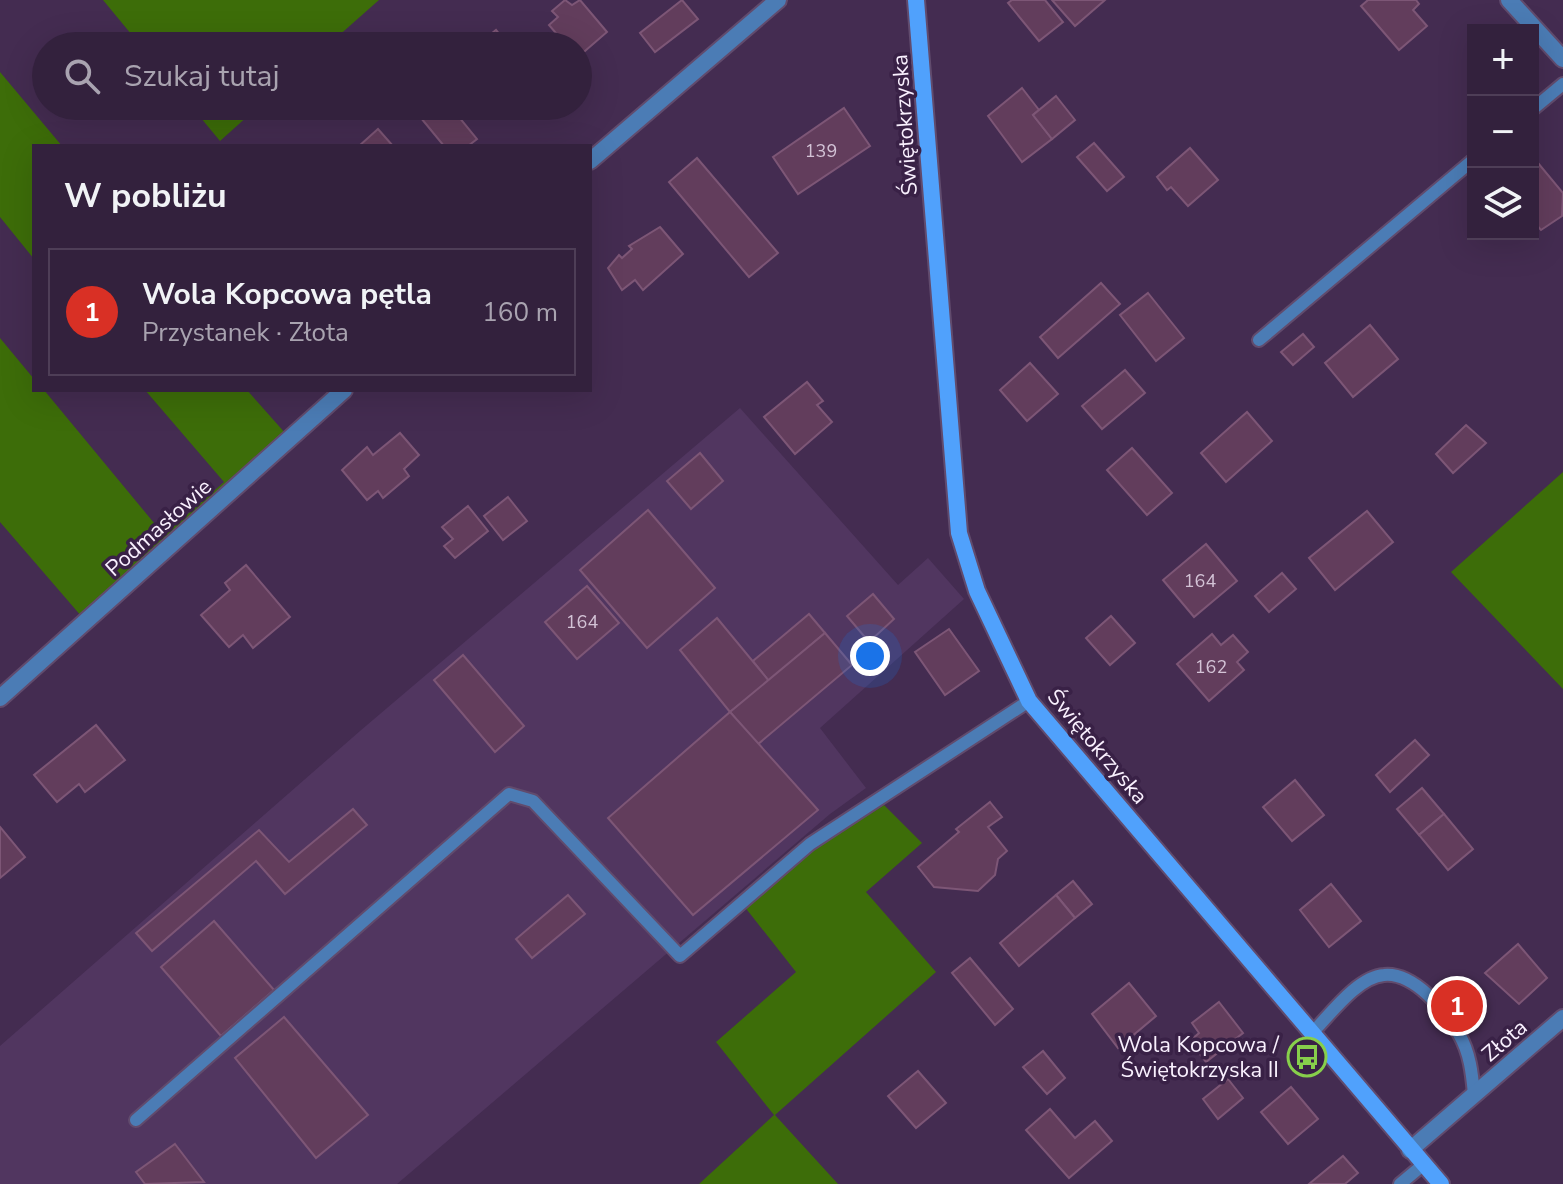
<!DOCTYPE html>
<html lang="pl">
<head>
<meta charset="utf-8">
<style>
	body { margin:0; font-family:"Nunito Sans",sans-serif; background:#3e2e48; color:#f1f3f6 }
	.controls { position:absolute; right:24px; top:24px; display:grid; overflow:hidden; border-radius:0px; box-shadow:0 8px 32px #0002 }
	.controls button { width:72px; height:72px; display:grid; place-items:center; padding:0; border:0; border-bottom:2px solid #4e3e57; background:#33213d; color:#f1f3f6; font:40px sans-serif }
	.you { position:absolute; left:870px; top:656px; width:28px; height:28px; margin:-20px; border:6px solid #fff; border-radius:50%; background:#1a73e8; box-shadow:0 0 0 12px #1a73e833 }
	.badge { display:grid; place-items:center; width:52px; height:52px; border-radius:50%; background:#d93025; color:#fff; font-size:26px; font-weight:700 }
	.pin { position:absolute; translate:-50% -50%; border:4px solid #fff; box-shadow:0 2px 8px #0006 }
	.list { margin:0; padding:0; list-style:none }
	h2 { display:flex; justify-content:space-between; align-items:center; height:104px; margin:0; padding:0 32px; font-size:34px }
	h2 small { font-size:26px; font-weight:400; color:#a9a3b0 }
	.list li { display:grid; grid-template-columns:52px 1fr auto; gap:24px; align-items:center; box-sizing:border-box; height:128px; margin:0 16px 16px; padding:0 16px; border:2px solid #4e3e57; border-radius:0px }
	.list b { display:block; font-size:30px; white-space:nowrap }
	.list p { margin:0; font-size:26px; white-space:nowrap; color:#a9a3b0 }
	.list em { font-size:26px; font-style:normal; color:#a9a3b0 }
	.icon { flex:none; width:44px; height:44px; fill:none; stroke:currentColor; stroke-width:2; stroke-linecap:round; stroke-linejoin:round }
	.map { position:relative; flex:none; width:1563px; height:1184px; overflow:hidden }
	.search { position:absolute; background:#33213d; box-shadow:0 8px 32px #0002; left:32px; top:32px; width:560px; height:88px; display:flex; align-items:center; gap:20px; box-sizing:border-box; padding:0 28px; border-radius:44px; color:#a9a3b0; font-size:30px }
	.panel { position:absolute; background:#33213d; box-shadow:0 8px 32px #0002; left:32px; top:144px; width:560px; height:248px; border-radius:0px }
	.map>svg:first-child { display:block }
	.built { fill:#513660 }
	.green { fill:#3d6d09 }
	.building { fill:#623d5c; stroke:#7d5676; stroke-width:2 }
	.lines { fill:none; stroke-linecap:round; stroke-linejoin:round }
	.lane-casing { stroke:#614b6d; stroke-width:16 }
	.street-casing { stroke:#614b6d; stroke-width:20 }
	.secondary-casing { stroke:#614b6d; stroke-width:20 }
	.lane { stroke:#4b7cb5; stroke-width:12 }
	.street { stroke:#4b7cb5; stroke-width:16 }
	.secondary { stroke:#50a1fc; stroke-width:16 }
	.labels { text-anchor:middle; stroke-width:7; stroke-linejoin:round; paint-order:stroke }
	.number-label { font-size:18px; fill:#d3c3d6 }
	.street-label { font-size:22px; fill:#f9f0fe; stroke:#392146 }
	.poi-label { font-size:22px; fill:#f9f0fe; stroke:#392146; text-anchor:end }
</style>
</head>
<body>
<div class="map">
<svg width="1563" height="1184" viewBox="0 0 1563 1184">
	<rect width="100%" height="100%" fill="#442c51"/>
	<polygon class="built" points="740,408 898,585 928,558 964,599 820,728 866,788 830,814 397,1184 0,1184 0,1046 360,731"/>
	<g class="green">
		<polygon points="103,0 379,0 327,46 141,46"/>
		<polygon points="0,72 62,146 34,146 34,259 0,217"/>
		<polygon points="191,106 259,106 220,141"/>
		<polygon points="0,338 34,379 34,390 44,390 164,535 224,482 145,390 247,390 286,434 82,617 0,522"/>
		<polygon points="1563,472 1563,689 1451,572"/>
		<polygon points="884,805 922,843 866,892 936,972 775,1115 838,1184 699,1184 774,1115 716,1042 796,972 744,906 814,849"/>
	</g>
	<g class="building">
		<polygon points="565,0 572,5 580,0 607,32 578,57 578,46 562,46 562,40 549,25 558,17 552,11"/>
		<polygon points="682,0 698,19 655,52 640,33"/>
		<polygon points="1012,0 1045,0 1063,22 1039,41 1008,3"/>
		<polygon points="1052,0 1105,0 1075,26"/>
		<polygon points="1368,0 1416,0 1419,4 1413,10 1427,26 1399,50 1361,6"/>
		<polygon points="496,30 509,46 472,46 481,42"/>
		<polygon points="1022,88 1039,110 1033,115 1052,139 1022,162 988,116"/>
		<polygon points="1056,96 1075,120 1052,139 1033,115"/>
		<polygon points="435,106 450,106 477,139 468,146 444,146 421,118"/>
		<polygon points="844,108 870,146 798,194 773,157"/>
		<polygon points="378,129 393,146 359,146"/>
		<polygon points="1094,143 1124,177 1107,191 1077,157"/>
		<polygon points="1190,148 1218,180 1188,206 1171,187 1167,190 1157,177"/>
		<polygon points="1533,157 1563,193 1562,216 1541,230 1533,221"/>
		<polygon points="697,158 778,253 749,277 669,182"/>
		<polygon points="660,227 683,254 643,290 635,280 622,290 608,268 619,255 622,258 632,249 629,246"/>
		<polygon points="1101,283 1120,304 1058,358 1040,337"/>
		<polygon points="1148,293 1184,338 1156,361 1120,315"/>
		<polygon points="1370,325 1398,359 1353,397 1325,363"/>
		<polygon points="1303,334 1314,347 1293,365 1281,352"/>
		<polygon points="1030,363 1058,394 1027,421 1000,390"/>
		<polygon points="1125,370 1145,393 1102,429 1082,406"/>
		<polygon points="807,382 823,401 817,405 832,422 795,454 764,417"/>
		<polygon points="1247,412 1272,441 1226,482 1201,453"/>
		<polygon points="1466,425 1486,443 1453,473 1436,454"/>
		<polygon points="400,433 419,455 404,469 409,476 383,498 378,491 367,500 342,470 367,447 373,455"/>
		<polygon points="1132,448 1172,493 1147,515 1107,470"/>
		<polygon points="700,453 723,481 691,509 667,481"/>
		<polygon points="508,497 527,521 503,540 484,516"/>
		<polygon points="468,506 488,531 455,558 444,546 453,539 442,527"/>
		<polygon points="648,510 715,588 647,648 580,570"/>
		<polygon points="1367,511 1393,542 1335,590 1309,558"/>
		<polygon points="1206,544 1237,581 1194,617 1163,580"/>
		<polygon points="246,565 290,617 253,648 243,635 229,647 201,615 230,590 225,583"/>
		<polygon points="1282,573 1296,589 1269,612 1255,596"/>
		<polygon points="587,586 619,623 577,659 545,622"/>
		<polygon points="873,594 894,619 869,642 847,616"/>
		<polygon points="809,614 825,633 769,681 753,661"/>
		<polygon points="1111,616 1135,643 1110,665 1086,638"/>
		<polygon points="717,618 769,681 730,712 680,650"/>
		<polygon points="949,629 979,671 945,695 915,652"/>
		<polygon points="825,633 852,665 757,745 730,712"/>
		<polygon points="1212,634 1221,645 1233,635 1248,652 1237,662 1244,670 1209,701 1177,664"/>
		<polygon points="463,655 524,726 495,752 434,680"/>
		<polygon points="730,712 818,810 693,915 608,818"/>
		<polygon points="96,725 125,760 85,792 79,784 57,802 34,775"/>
		<polygon points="1415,740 1429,755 1390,792 1376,775"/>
		<polygon points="1295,780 1324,815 1292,841 1263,807"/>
		<polygon points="1422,788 1444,814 1419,835 1397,809"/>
		<polygon points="990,802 1002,817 988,827 1007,851 998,859 995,875 978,891 934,887 918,867 959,832 956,829"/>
		<polygon points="353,809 367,825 285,894 256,861 152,951 136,933 259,830 289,862"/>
		<polygon points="1444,814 1473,849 1448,870 1419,835"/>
		<polygon points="0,827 25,857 0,878"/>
		<polygon points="1073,881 1092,904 1075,918 1056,895"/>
		<polygon points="1331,884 1361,921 1329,947 1300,910"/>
		<polygon points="568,895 585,914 532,958 516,939"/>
		<polygon points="1056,895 1075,918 1019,966 1000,943"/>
		<polygon points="214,921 274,990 221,1036 161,967"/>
		<polygon points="1518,944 1547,978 1519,1004 1485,973"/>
		<polygon points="970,958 1013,1009 995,1025 952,973"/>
		<polygon points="1129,983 1156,1016 1118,1048 1092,1014"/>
		<polygon points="1461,991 1471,1005 1466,1009 1455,995"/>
		<polygon points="1219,1002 1243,1033 1206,1062 1190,1041 1199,1033 1192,1023"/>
		<polygon points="284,1017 368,1115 316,1158 235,1058"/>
		<polygon points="1043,1051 1065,1078 1047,1094 1023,1067"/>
		<polygon points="918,1071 946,1103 916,1128 888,1096"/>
		<polygon points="1228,1079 1243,1098 1218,1119 1203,1099"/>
		<polygon points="1291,1087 1318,1119 1288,1144 1261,1112"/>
		<polygon points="1050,1109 1075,1138 1095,1121 1112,1141 1069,1178 1026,1130"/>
		<polygon points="175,1144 204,1182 145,1184 136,1172"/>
		<polygon points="1343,1156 1358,1173 1345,1184 1309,1184"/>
	</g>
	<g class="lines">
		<defs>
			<g id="lane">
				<polyline points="1533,109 1563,84"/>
				<polyline points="1259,340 1473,160"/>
				<path d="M1312,1033C1330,1015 1357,977 1384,975C1414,972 1446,1011 1459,1034C1470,1053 1472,1073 1474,1094"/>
				<polyline points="136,1120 509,794 533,801 680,956 810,844 1029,701"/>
				<polyline points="1400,1184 1424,1164"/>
			</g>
			<g id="street">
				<polyline points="1509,0 1563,59"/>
				<polyline points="590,161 778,0"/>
				<polyline points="0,698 344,390"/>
				<polyline points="1410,1150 1563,1018"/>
			</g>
			<polyline id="secondary" points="916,0 959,533 977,591 1029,701 1441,1184"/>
		</defs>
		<use href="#lane" class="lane-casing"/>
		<use href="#street" class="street-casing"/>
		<use href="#secondary" class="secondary-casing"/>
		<use href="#lane" class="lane"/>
		<use href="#street" class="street"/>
		<use href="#secondary" class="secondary"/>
	</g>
	<defs>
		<symbol id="bus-ring" viewBox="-11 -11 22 22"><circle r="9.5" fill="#392146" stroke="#87cf4b" stroke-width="1.5"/><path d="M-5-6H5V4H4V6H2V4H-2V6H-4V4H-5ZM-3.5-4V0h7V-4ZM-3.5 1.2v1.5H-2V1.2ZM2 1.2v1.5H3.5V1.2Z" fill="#87cf4b"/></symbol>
	</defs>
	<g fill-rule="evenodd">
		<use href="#bus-ring" x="1285" y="1035" width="44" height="44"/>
	</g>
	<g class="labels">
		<g class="number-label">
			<text x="821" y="157">139</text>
			<text x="1200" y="587">164</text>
			<text x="582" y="628">164</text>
			<text x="1211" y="673">162</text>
		</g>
		<g class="street-label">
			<text transform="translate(904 125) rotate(-94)" y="8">Świętokrzyska</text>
			<text transform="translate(158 527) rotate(-42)" y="8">Podmasłowie</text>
			<text transform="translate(1098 746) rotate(50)" y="8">Świętokrzyska</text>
			<text transform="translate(1504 1040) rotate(-41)" y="8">Złota</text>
		</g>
		<g class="poi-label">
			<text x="1279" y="1052">Wola Kopcowa /<tspan x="1279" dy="25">Świętokrzyska II</tspan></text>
		</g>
	</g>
</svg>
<div class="controls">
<button>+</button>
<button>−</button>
<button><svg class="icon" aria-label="layers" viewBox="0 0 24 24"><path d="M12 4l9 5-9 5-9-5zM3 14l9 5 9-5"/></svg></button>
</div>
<div class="you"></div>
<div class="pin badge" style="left:1457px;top:1006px">1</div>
<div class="search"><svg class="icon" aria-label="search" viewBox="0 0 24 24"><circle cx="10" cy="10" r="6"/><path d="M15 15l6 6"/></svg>Szukaj tutaj</div>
<section class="panel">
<h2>W pobliżu<small></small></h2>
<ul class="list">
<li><span class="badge">1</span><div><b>Wola Kopcowa pętla</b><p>Przystanek · Złota</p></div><em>160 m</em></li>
</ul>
</section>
</div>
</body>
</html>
